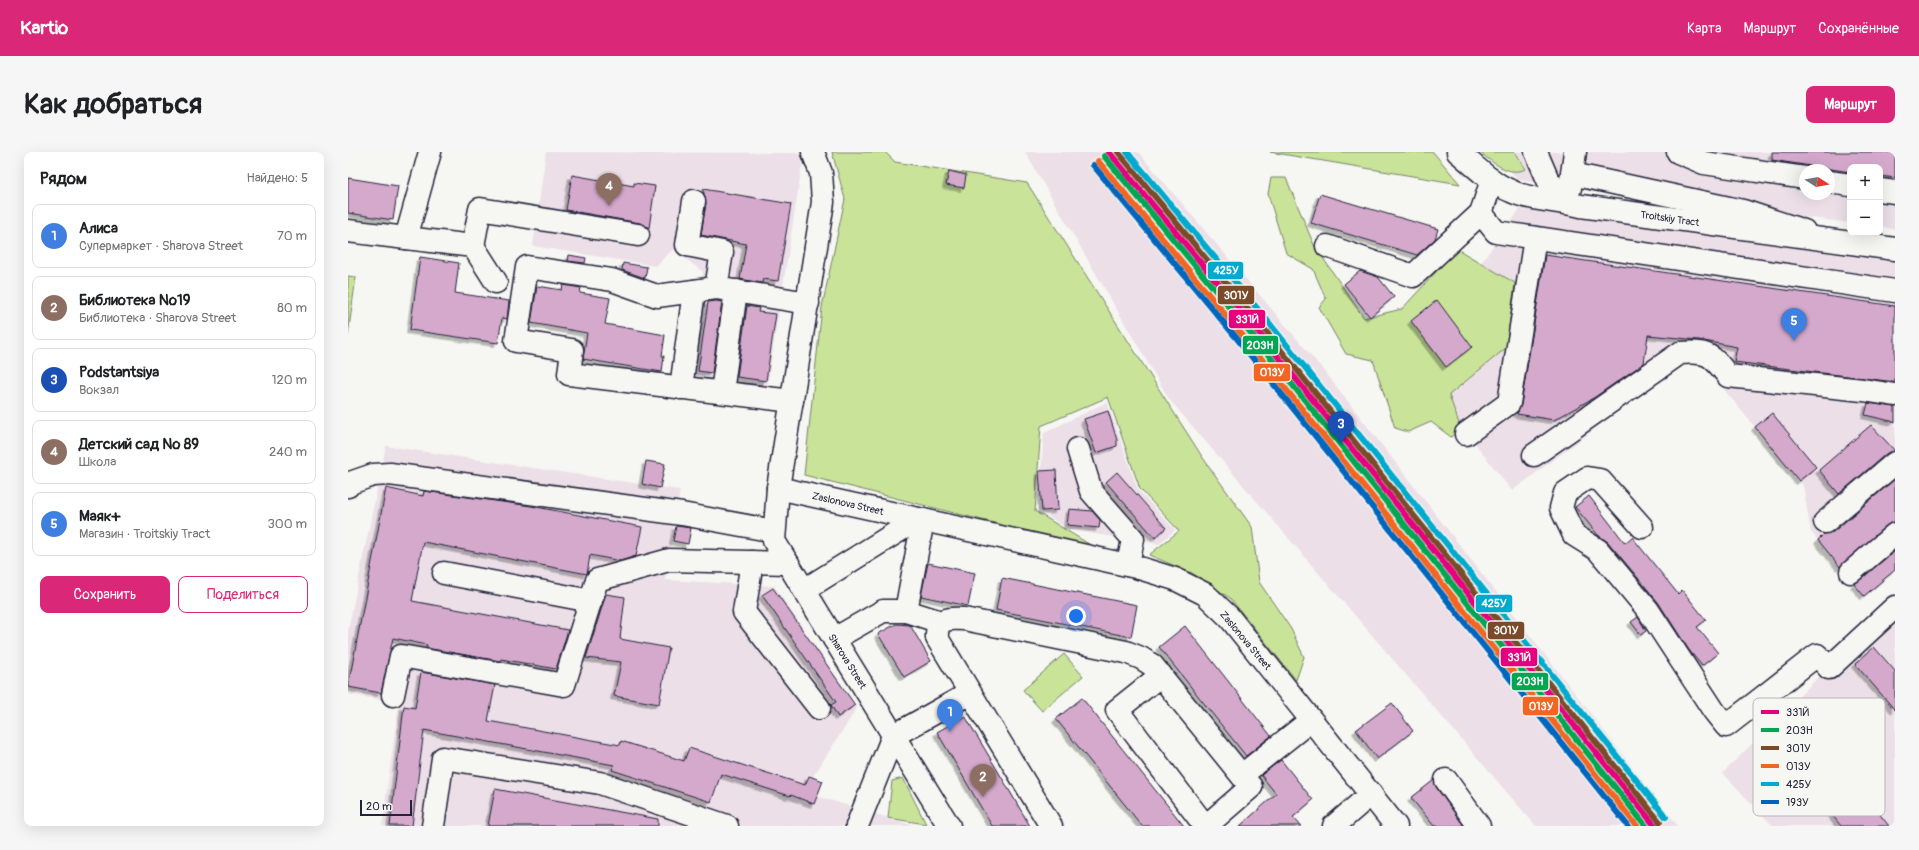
<!DOCTYPE html>
<html lang="ru">
<head>
<meta charset="utf-8">
<style>
	body { margin:0; font-family:Pangolin,sans-serif; background:#f6f6f6; color:#202124 }
	.controls { position:absolute; right:12px; top:12px; display:grid; overflow:hidden; border-radius:8px; box-shadow:0 4px 16px #0002 }
	.controls button { width:36px; height:36px; display:grid; place-items:center; padding:0; border:0; border-bottom:1px solid #e0e0e0; background:#fff; color:#202124; font:20px sans-serif }
	.compass { position:absolute; left:1451px; top:12px; width:36px; height:36px; border-radius:50%; background:#fff; box-shadow:0 4px 16px #0002; rotate:101deg }
	.scale { position:absolute; left:12px; bottom:10px; width:52px; box-sizing:border-box; padding-left:4px; border:2px solid #22223b; border-top:0; font-size:11px; line-height:14px; white-space:nowrap; color:#22223b; -webkit-text-stroke:3px #f6f6f2; paint-order:stroke }
	.you { position:absolute; left:728px; top:464px; width:14px; height:14px; margin:-10px; border:3px solid #fff; border-radius:50%; background:#1a73e8; box-shadow:0 0 0 6px #1a73e833 }
	.badge { display:grid; place-items:center; width:26px; height:26px; border-radius:50%; background:#db2777; color:#fff; font-size:13px; font-weight:700 }
	.pin { position:absolute; translate:-50% -33px; filter:drop-shadow(0 1px 2px #0008) }
	.pin::after { content:''; position:absolute; top:21px; width:14px; height:12px; background:inherit; clip-path:polygon(0 0,100% 0,50% 100%) }
	.list { margin:0; padding:0; list-style:none }
	h2 { display:flex; justify-content:space-between; align-items:center; height:52px; margin:0; padding:0 16px; font-size:17px }
	h2 small { font-size:13px; font-weight:400; color:#757577 }
	.list li { display:grid; grid-template-columns:26px 1fr auto; gap:12px; align-items:center; box-sizing:border-box; height:64px; margin:0 8px 8px; padding:0 8px; border:1px solid #e0e0e0; border-radius:8px }
	.list b { display:block; font-size:15px; white-space:nowrap }
	.list p { margin:0; font-size:13px; white-space:nowrap; color:#757577 }
	.list em { font-size:13px; font-style:normal; color:#757577 }
	.actions { display:flex; gap:8px; padding:12px 16px }
	.actions a { flex:1; padding:9px 0; border:1px solid #db2777; border-radius:8px; text-align:center; font-size:14px; color:#db2777 }
	.actions .main { background:#db2777; color:#fff }
	.map { position:relative; flex:none; width:1547px; height:674px; overflow:hidden; border-radius:8px }
	header { display:flex; align-items:center; gap:24px; box-sizing:border-box; height:56px; padding:0 20px; background:#db2777; color:#fff }
	header strong { font-size:19px }
	nav { display:flex; gap:22px; margin-inline-start:auto; font-size:14px }
	.intro { display:flex; align-items:center; justify-content:space-between; box-sizing:border-box; height:96px; padding:0 24px }
	h1 { margin:0; font-size:28px }
	.button { padding:10px 18px; border-radius:8px; background:#db2777; color:#fff; font-size:14px; font-weight:700 }
	main { display:flex; gap:24px; padding:0 24px }
	aside { flex:1; background:#fff; border-radius:8px; box-shadow:0 4px 16px #0002 }
	.map>svg:first-child { display:block }
	.built { fill:#ecdfe7; fill-rule:evenodd }
	.green { fill:#c9e399; stroke:#76826a }
	.building { fill:#d5a9cc; stroke:#22223b; filter:url(#shadow) }
	.lines { fill:none; stroke-linecap:round; stroke-linejoin:round }
	.minor-casing { stroke:#22223b; stroke-width:25 }
	.major-casing { stroke:#22223b; stroke-width:25 }
	.minor { stroke:#f6f6f2; stroke-width:22 }
	.major { stroke:#f6f6f2; stroke-width:22 }
	.rail-1-casing { stroke:#f6f6f2; stroke-width:9 }
	.rail-2-casing { stroke:#f6f6f2; stroke-width:9 }
	.rail-3-casing { stroke:#f6f6f2; stroke-width:9 }
	.rail-4-casing { stroke:#f6f6f2; stroke-width:9 }
	.rail-5-casing { stroke:#f6f6f2; stroke-width:9 }
	.rail-6-casing { stroke:#f6f6f2; stroke-width:9 }
	.rail-1 { stroke:#e5007d; stroke-width:6 }
	.rail-2 { stroke:#00a651; stroke-width:6 }
	.rail-3 { stroke:#7a4b2a; stroke-width:6 }
	.rail-4 { stroke:#f26522; stroke-width:6 }
	.rail-5 { stroke:#00a9ce; stroke-width:6 }
	.rail-6 { stroke:#0065bd; stroke-width:6 }
	.labels { text-anchor:middle; stroke-width:3; stroke-linejoin:round; paint-order:stroke }
	.street-label { font-size:10px; fill:#22223b; stroke:#f6f6f2 }
	.key { fill:#f6f6f2; stroke:#b6b6bb; stroke-width:1 }
	.key-label { font-size:11px; fill:#22223b }
	.line-badge { stroke:#f6f6f2; stroke-width:1.5 }
	.badge-label { font-size:11px; text-anchor:middle; font-weight:bold; fill:#fff }
</style>
</head>
<body>
<header>
<strong>Kartio</strong>
<nav><a>Карта</a><a>Маршрут</a><a>Сохранённые</a></nav>
</header>
<div class="intro"><h1>Как добраться</h1><a class="button">Маршрут</a></div>
<main>
<aside>
<h2>Рядом<small>Найдено: 5</small></h2>
<ul class="list">
<li><span class="badge" style="background:#3f7fe0">1</span><div><b>Алиса</b><p>Супермаркет · Sharova Street</p></div><em>70 m</em></li>
<li><span class="badge" style="background:#8d6e63">2</span><div><b>Библиотека №19</b><p>Библиотека · Sharova Street</p></div><em>80 m</em></li>
<li><span class="badge" style="background:#1a4fb4">3</span><div><b>Podstantsiya</b><p>Вокзал</p></div><em>120 m</em></li>
<li><span class="badge" style="background:#8d6e63">4</span><div><b>Детский сад № 89</b><p>Школа</p></div><em>240 m</em></li>
<li><span class="badge" style="background:#3f7fe0">5</span><div><b>Маяк+</b><p>Магазин · Troitskiy Tract</p></div><em>300 m</em></li>
</ul>
<div class="actions"><a class="main">Сохранить</a><a>Поделиться</a></div>
</aside>
<div class="map">
<svg width="1547" height="674" viewBox="0 0 1547 674">
	<defs>
		<filter id="shadow"><feDropShadow dx="-3.5" dy="3.5" stdDeviation="0" flood-color="#0004"/></filter>
	</defs>
	<rect width="100%" height="100%" fill="#f6f6f2"/>
	<filter id="ink" filterUnits="userSpaceOnUse"><feTurbulence type="fractalNoise" baseFrequency=".025" numOctaves="2"/><feDisplacementMap in="SourceGraphic" scale="8" xChannelSelector="R" yChannelSelector="G"/><feConvolveMatrix kernelMatrix="1 2 1 2 8 2 1 2 1" color-interpolation-filters="sRGB"/></filter>
	<g filter="url(#ink)">
		<g class="built">
			<polygon points="198,0 456,1 419,234 340,223 355,120 325,97 308,114 185,94"/>
			<polygon points="677,0 790,0 977,220 1330,674 1188,674 821,247"/>
			<path d="M1144,0H1547V77L1532,75V15H1502V71L1170,27ZM1457,18H1481V42H1457Z"/>
			<polygon points="1172,57 1547,110 1547,418 1516,444 1463,380 1455,333 1354,211 1338,208 1164,339 1088,241 1176,158 1133,111"/>
			<polygon points="759,250 790,338 827,378 811,392 722,378 690,358 696,281"/>
			<polygon points="38,294 332,338 317,428 426,434 509,556 455,640 567,674 34,674 51,551 0,542 0,478"/>
			<polygon points="1547,448 1547,674 1425,674 1375,621"/>
		</g>
		<g class="green">
			<polygon points="484,0 537,0 547,10 679,31 855,306 904,375 911,430 943,477 956,505 948,528 882,446 844,421 801,403 831,379 792,337 760,245 693,274 687,359 749,397 456,323 474,155 497,47"/>
			<polygon points="922,0 1085,0 1112,32"/>
			<path d="M1131,0H1166L1178,17C1160,25 1145,10 1131,0Z"/>
			<polygon points="923,26 938,26 966,93 1016,166 1054,157 1109,97 1167,131 1158,196 1101,243 1113,277 1103,285 1083,270 1060,280 1047,276 1025,208 998,202 971,155 978,147 965,117 938,101 920,42"/>
			<polygon points="0,124 8,125 0,183"/>
			<polygon points="716,502 735,524 694,559 675,538"/>
			<polygon points="555,626 578,672 540,666 544,629"/>
		</g>
		<g class="building">
			<polygon points="1424,0 1547,0 1547,26 1532,24 1532,15 1502,15 1502,20 1424,8"/>
			<polygon points="601,19 618,23 616,36 598,33"/>
			<polygon points="224,23 286,34 286,31 307,34 301,76 292,71 218,58"/>
			<polygon points="0,26 50,34 45,68 0,61"/>
			<polygon points="355,37 443,52 430,129 415,127 414,131 392,127 398,92 353,83 358,51"/>
			<polygon points="972,42 1090,77 1087,87 1069,103 963,71"/>
			<polygon points="221,103 238,106 237,111 220,109"/>
			<polygon points="1197,103 1547,154 1547,230 1386,210 1389,195 1351,188 1300,183 1296,211 1247,245 1206,268 1169,262 1173,253"/>
			<polygon points="72,105 111,111 107,141 161,149 159,167 154,166 150,191 62,178"/>
			<polygon points="275,111 299,115 297,126 274,118"/>
			<polygon points="1012,119 1030,125 1046,145 1022,165 996,132"/>
			<polygon points="215,133 233,136 232,141 262,146 257,172 317,183 314,204 316,204 314,220 235,207 239,181 183,171 189,134 214,138"/>
			<polygon points="1089,148 1124,195 1098,215 1063,169"/>
			<polygon points="368,149 374,150 364,221 350,219 360,150"/>
			<polygon points="399,154 411,156 410,160 428,162 418,229 389,225"/>
			<polygon points="1520,251 1547,255 1547,270 1517,263"/>
			<polygon points="760,259 769,288 769,294 748,301 736,267"/>
			<polygon points="1424,261 1468,315 1451,329 1407,275"/>
			<polygon points="1523,273 1547,299 1539,301 1491,342 1471,318"/>
			<polygon points="298,309 317,312 312,336 294,332"/>
			<polygon points="708,318 710,358 694,359 691,319"/>
			<polygon points="769,320 818,376 807,386 758,330"/>
			<polygon points="1547,327 1547,370 1539,373 1492,415 1470,388 1476,382 1485,380"/>
			<polygon points="38,336 75,344 76,339 183,354 294,375 288,404 272,409 242,403 239,422 75,390 64,449 220,478 208,517 153,507 152,509 78,496 79,493 45,486 33,541 0,535"/>
			<polygon points="1241,344 1277,391 1284,385 1330,442 1334,438 1358,468 1349,475 1370,501 1354,514 1341,498 1310,450 1260,390 1250,383 1227,355"/>
			<polygon points="721,357 744,359 752,368 751,376 719,373"/>
			<polygon points="328,374 343,376 340,392 325,389"/>
			<polygon points="1547,399 1547,418 1516,444 1506,432"/>
			<polygon points="580,411 627,421 620,454 573,444"/>
			<polygon points="654,426 789,453 783,485 648,458"/>
			<polygon points="425,436 507,553 490,565 483,553 488,550 414,443"/>
			<polygon points="258,442 277,445 272,487 321,496 311,552 266,544 273,510 238,506"/>
			<polygon points="1290,465 1298,479 1293,483 1283,470"/>
			<polygon points="548,472 562,473 583,509 556,525 530,482"/>
			<polygon points="837,474 923,584 898,604 811,495"/>
			<polygon points="1526,495 1547,519 1547,558 1507,512"/>
			<polygon points="73,520 147,533 140,569 272,593 273,589 336,609 341,596 457,633 461,624 475,629 466,652 443,643 442,644 373,622 363,650 264,618 266,613 76,578 64,674 42,674 56,554 67,556"/>
			<polygon points="734,546 772,594 836,674 794,674 708,567"/>
			<polygon points="1044,551 1065,579 1029,607 1008,578"/>
			<polygon points="1451,562 1518,645 1541,674 1493,674 1422,586"/>
			<polygon points="617,564 654,626 682,674 644,674 589,580"/>
			<polygon points="933,608 965,648 945,665 953,674 892,674 928,642 913,623"/>
			<polygon points="1086,628 1088,635 1116,674 1086,674 1063,646"/>
			<polygon points="147,637 310,667 310,674 140,674"/>
		</g>
		<g class="lines">
			<defs>
				<g id="minor">
					<polyline points="465,0 473,21 475,50 430,336 426,389 601,674"/>
					<polyline points="1188,0 1200,28 1220,51"/>
					<polyline points="1330,0 1356,11 1457,26"/>
					<polyline points="1224,22 1395,59 1456,79"/>
					<polyline points="1144,28 1133,61 1148,80 1547,139"/>
					<polyline points="1481,30 1502,33"/>
					<polyline points="1222,36 1227,0"/>
					<polyline points="1532,38 1547,40"/>
					<polyline points="346,49 339,93 374,100 368,136"/>
					<polyline points="0,79 125,94 148,130"/>
					<polyline points="58,86 82,0"/>
					<polyline points="125,94 132,57 290,83"/>
					<polyline points="979,94 1065,124 1133,61"/>
					<polyline points="333,236 346,139"/>
					<polyline points="374,240 388,139"/>
					<polyline points="444,249 221,222 224,198 168,189 179,115 264,128 309,144 368,136 460,151"/>
					<polyline points="1118,282 1161,251 1187,86"/>
					<polyline points="730,297 743,339 785,387 780,413"/>
					<path d="M1186,303L1332,201C1360,199 1363,202 1380,224L1515,238L1547,243"/>
					<polyline points="0,334 2,331 25,323 42,322 334,362 426,379"/>
					<polyline points="430,336 788,415 827,427 857,442 881,465 1048,674"/>
					<polyline points="575,368 558,459 593,470"/>
					<polyline points="1477,370 1547,311"/>
					<polyline points="1294,375 1252,328 1239,326 1217,341 1213,356 1226,383 1250,398 1300,458 1366,559 1378,574 1469,503 1481,516 1547,455"/>
					<polyline points="404,410 396,460 471,556"/>
					<polyline points="1503,420 1547,382"/>
					<polyline points="96,421 243,449"/>
					<polyline points="456,438 570,367"/>
					<polyline points="486,487 535,459 558,459"/>
					<polyline points="813,523 769,558 857,674"/>
					<polyline points="45,543 53,504 216,533 249,428 321,408 440,411"/>
					<polyline points="894,623 963,568"/>
					<polyline points="1098,628 1131,674"/>
					<polyline points="85,674 95,606 252,631 379,674"/>
					<polyline points="509,674 545,584 622,541"/>
					<path d="M703,674L589,486C588,466 600,466 616,467L778,500L793,506L804,513L903,635L858,674"/>
					<polyline points="986,674 1023,642"/>
				</g>
				<path id="major" d="M1110,0C1127,14 1143,31 1163,39C1181,48 1212,49 1233,54L1547,97"/>
			</defs>
			<use href="#minor" class="minor-casing"/>
			<use href="#major" class="major-casing"/>
			<use href="#minor" class="minor"/>
			<use href="#major" class="major"/>
			<defs>
				<polyline id="rail-1" points="761,0 907,176 1307,674"/>
				<polyline id="rail-2" points="756,4 902,180 1298,674"/>
				<polyline id="rail-3" points="770,0 912,172 1312,670"/>
				<polyline id="rail-4" points="750,9 896,185 1289,674"/>
				<polyline id="rail-5" points="779,0 918,167 1318,665"/>
				<polyline id="rail-6" points="745,13 891,189 1280,674"/>
			</defs>
			<use href="#rail-1" class="rail-1-casing"/>
			<use href="#rail-2" class="rail-2-casing"/>
			<use href="#rail-3" class="rail-3-casing"/>
			<use href="#rail-4" class="rail-4-casing"/>
			<use href="#rail-5" class="rail-5-casing"/>
			<use href="#rail-6" class="rail-6-casing"/>
			<use href="#rail-1" class="rail-1"/>
			<use href="#rail-2" class="rail-2"/>
			<use href="#rail-3" class="rail-3"/>
			<use href="#rail-4" class="rail-4"/>
			<use href="#rail-5" class="rail-5"/>
			<use href="#rail-6" class="rail-6"/>
		</g>
	</g>
	<g class="labels">
		<g class="street-label">
			<text transform="translate(1322 66) rotate(8)" y="4">Troitskiy Tract</text>
			<text transform="translate(500 351) rotate(13)" y="4">Zaslonova Street</text>
			<text transform="translate(898 488) rotate(50)" y="4">Zaslonova Street</text>
			<text transform="translate(500 509) rotate(58)" y="4">Sharova Street</text>
		</g>
	</g>
	<rect x="1405" y="546" width="132" height="118" rx="6" class="key"/>
	<rect x="1413" y="558" width="18" height="4" fill="#e5007d"/>
	<rect x="1413" y="576" width="18" height="4" fill="#00a651"/>
	<rect x="1413" y="594" width="18" height="4" fill="#7a4b2a"/>
	<rect x="1413" y="612" width="18" height="4" fill="#f26522"/>
	<rect x="1413" y="630" width="18" height="4" fill="#00a9ce"/>
	<rect x="1413" y="648" width="18" height="4" fill="#0065bd"/>
	<g class="key-label">
		<text x="1438" y="564">331Й</text>
		<text x="1438" y="582">203Н</text>
		<text x="1438" y="600">301У</text>
		<text x="1438" y="618">013У</text>
		<text x="1438" y="636">425У</text>
		<text x="1438" y="654">193У</text>
	</g>
	<g class="line-badge">
		<rect x="859" y="109" width="37" height="19" rx="4" fill="#00a9ce"/>
		<rect x="869" y="133" width="38" height="20" rx="4" fill="#7a4b2a"/>
		<rect x="880" y="157" width="38" height="20" rx="4" fill="#e5007d"/>
		<rect x="894" y="183" width="37" height="20" rx="4" fill="#00a651"/>
		<rect x="905" y="211" width="38" height="19" rx="4" fill="#f26522"/>
		<rect x="1127" y="442" width="38" height="19" rx="4" fill="#00a9ce"/>
		<rect x="1139" y="469" width="38" height="19" rx="4" fill="#7a4b2a"/>
		<rect x="1152" y="495" width="38" height="20" rx="4" fill="#e5007d"/>
		<rect x="1163" y="520" width="38" height="19" rx="4" fill="#00a651"/>
		<rect x="1174" y="544" width="37" height="20" rx="4" fill="#f26522"/>
	</g>
	<g class="badge-label">
		<text x="878" y="122">425У</text>
		<text x="888" y="147">301У</text>
		<text x="899" y="171">331Й</text>
		<text x="912" y="197">203Н</text>
		<text x="924" y="224">013У</text>
		<text x="1146" y="455">425У</text>
		<text x="1158" y="482">301У</text>
		<text x="1171" y="509">331Й</text>
		<text x="1182" y="533">203Н</text>
		<text x="1193" y="558">013У</text>
	</g>
</svg>
<div class="controls">
<button>+</button>
<button>−</button>
</div>
<svg class="compass" viewBox="-18 -18 36 36"><path d="M0-13l5 13h-10z" fill="#e53935"/><path d="M0 13l5-13h-10z" fill="#757577"/></svg>
<div class="scale">20 m</div>
<div class="you"></div>
<div class="pin badge" style="left:602px;top:580px;background:#3f7fe0">1</div>
<div class="pin badge" style="left:635px;top:645px;background:#8d6e63">2</div>
<div class="pin badge" style="left:993px;top:292px;background:#1a4fb4">3</div>
<div class="pin badge" style="left:261px;top:54px;background:#8d6e63">4</div>
<div class="pin badge" style="left:1446px;top:189px;background:#3f7fe0">5</div>
</div>
</main>
</body>
</html>
